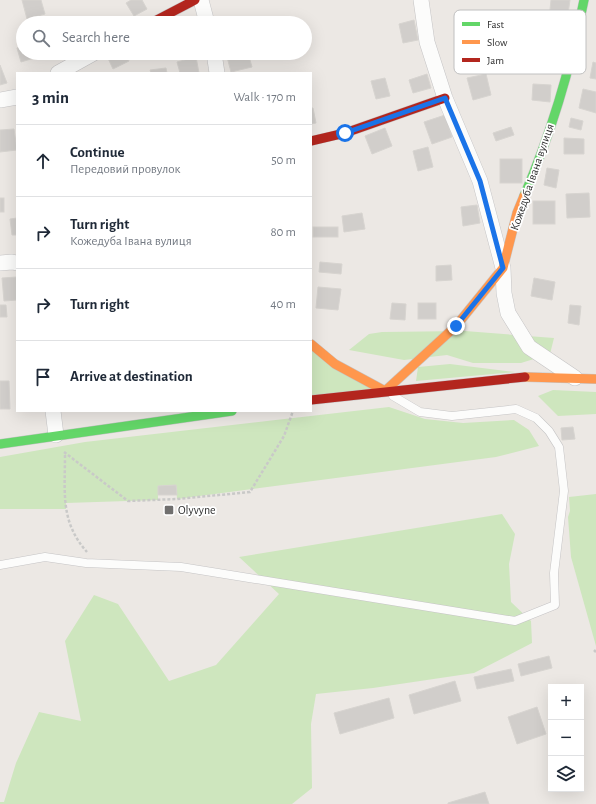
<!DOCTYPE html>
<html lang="en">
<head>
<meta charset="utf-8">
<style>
	body { margin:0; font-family:"Alegreya Sans",sans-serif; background:#f6f6f7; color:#1f2937 }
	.controls { position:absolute; right:12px; bottom:12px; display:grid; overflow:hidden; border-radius:0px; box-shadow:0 4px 16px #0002 }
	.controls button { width:36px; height:36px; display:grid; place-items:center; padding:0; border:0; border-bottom:1px solid #e0e1e3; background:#fff; color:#1f2937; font:20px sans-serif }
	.stop { position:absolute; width:12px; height:12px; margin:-9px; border:3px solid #1a73e8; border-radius:50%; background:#fff }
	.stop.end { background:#1a73e8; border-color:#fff; box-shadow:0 1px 4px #0008 }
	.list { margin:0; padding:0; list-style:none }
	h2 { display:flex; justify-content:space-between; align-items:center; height:52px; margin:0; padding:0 16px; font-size:17px }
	h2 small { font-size:13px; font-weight:400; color:#747a83 }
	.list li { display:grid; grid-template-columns:26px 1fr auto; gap:12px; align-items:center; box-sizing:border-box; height:72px; padding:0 16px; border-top:1px solid #e0e1e3 }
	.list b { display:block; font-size:15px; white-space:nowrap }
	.list p { margin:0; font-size:13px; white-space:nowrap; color:#747a83 }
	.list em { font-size:13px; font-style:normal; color:#747a83 }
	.icon { flex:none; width:22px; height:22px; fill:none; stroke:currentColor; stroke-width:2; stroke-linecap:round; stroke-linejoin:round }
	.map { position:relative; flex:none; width:596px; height:804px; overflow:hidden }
	.search { position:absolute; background:#fff; box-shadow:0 4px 16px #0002; left:16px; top:16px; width:296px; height:44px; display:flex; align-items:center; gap:10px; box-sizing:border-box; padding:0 14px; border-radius:22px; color:#747a83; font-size:15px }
	.panel { position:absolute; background:#fff; box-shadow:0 4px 16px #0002; left:16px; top:72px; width:296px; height:340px; border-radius:0px }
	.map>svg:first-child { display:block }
	.green { fill:#cee6be }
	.building { fill:#d1cecb; stroke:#d7d4d0 }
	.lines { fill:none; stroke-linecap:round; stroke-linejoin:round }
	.lane-casing { stroke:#c5c4c5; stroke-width:9 }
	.street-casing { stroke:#c5c4c5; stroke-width:16 }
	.fast-casing { stroke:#c5c4c5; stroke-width:10 }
	.slow-casing { stroke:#c5c4c5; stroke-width:10 }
	.jam-casing { stroke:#c5c4c5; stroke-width:10 }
	.path { stroke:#c9c9c8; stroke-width:2.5; stroke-dasharray:3 2; stroke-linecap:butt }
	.lane { stroke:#fcfcfb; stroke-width:8 }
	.street { stroke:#fcfcfb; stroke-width:15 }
	.fast { stroke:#63d668; stroke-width:9 }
	.slow { stroke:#ff974d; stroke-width:9 }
	.jam { stroke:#b3261e; stroke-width:9 }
	.route { stroke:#1a73e8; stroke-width:5 }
	.poi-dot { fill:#706f6e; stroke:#fff; stroke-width:1.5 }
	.labels { text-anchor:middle; stroke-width:3.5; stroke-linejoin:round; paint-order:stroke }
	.street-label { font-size:12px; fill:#2e2e2e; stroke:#fff }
	.poi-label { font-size:12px; fill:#2e2e2e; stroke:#fff; text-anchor:start }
	.key { fill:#fff; stroke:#c0c0c0; stroke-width:1 }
	.key-label { font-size:11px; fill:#2e2e2e }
</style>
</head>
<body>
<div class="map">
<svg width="596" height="804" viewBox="0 0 596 804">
	<rect width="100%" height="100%" fill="#ece8e4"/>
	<g class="green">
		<polygon points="465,331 554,338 550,354 521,363 473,363 447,355 404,360 349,350 369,334 382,332"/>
		<polygon points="311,344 385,391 311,401"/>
		<polygon points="450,364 515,372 416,381 418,367"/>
		<polygon points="553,390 596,392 596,414 558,416 538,396"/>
		<polygon points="389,407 425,419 463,423 514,420 529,430 539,446 496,457 177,499 176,485 158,486 158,500 66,503 66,509 0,509 0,457 85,442"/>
		<polygon points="596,494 596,646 571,557 568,517 570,511 569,497"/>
		<polygon points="502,514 515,534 509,564 511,602 531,621 532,643 474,673 373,688 316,694 311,724 312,788 292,804 0,804 0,802 4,802 16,763 39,712 81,721 65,641 94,595 118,604 169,681 216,665 279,594 239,557"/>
	</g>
	<g class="building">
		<polygon points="22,0 41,0 45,14 27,19"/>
		<polygon points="131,0 142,0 147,9 134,16 126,3"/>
		<polygon points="551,0 570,0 567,21 549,19"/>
		<polygon points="238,19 238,23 222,23 222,20"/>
		<polygon points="414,20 418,40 403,43 399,24"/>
		<polygon points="23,46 23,53 32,53 34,58 21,62 17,48"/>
		<polygon points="108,53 125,53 129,61 113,69 106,54"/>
		<polygon points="226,53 248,53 252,67 231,72"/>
		<polygon points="196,57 199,73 180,73 177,62"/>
		<polygon points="593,62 596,63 596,79 590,78"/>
		<polygon points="0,65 7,83 0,85"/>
		<polygon points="166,68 167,73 151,73 150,70"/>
		<polygon points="427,74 431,88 413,93 409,80"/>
		<polygon points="486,74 491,95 473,100 467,78"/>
		<polygon points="385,78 390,96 376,99 371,81"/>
		<polygon points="533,84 551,85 550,102 532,100"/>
		<polygon points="583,89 596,92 596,113 579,108"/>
		<polygon points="311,108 313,108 316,123 311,124"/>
		<polygon points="445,115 452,137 432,144 424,122"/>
		<polygon points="571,118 583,121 581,130 569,127"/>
		<polygon points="511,127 514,135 496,141 493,133"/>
		<polygon points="385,128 392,146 372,154 365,136"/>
		<polygon points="14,129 17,150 0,152 0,130"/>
		<polygon points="564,138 584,139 584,154 564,154"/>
		<polygon points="428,147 433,167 418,171 413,151"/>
		<rect x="500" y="159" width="22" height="24"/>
		<polygon points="547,168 559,170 556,188 544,185"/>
		<polygon points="589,193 590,217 567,218 566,194"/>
		<rect x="0" y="198" width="4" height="14"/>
		<rect x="533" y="201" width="22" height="23"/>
		<polygon points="477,205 480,223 463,226 461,207"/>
		<polygon points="362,213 365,229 344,232 342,216"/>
		<polygon points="17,218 17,235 12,235 10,219"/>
		<rect x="313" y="227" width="25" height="10"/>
		<polygon points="320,262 342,264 341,274 319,272"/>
		<polygon points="451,265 452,280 436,281 436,266"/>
		<polygon points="17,277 17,300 4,301 2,278"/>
		<polygon points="534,278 555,282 552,300 531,296"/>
		<polygon points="318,287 341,289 338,310 316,308"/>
		<polygon points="392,303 406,304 405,320 390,319"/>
		<rect x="418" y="303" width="18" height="16"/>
		<polygon points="0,305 6,305 7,317 0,317"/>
		<polygon points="570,305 581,306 579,325 568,323"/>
		<polygon points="0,381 9,381 10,409 0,409"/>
		<polygon points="573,427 575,439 562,440 561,428"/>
		<polygon points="176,485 177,495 158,495 158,486"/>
		<polygon points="549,656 552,668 521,676 518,664"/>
		<polygon points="511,669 514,681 477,689 474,677"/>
		<polygon points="455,681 461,701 414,714 409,695"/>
		<polygon points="389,698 394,718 340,734 334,713"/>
		<polygon points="537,707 546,734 517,744 508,717"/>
		<polygon points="485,792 489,804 448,804 448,803"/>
	</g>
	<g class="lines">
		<defs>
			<polyline id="lane" points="0,565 45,557 86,563 181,567 515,621 555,605 554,573 564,491 559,447 549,431 536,418 516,409 452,416 420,412 393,396"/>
			<g id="street">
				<polyline points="201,0 207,23"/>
				<polyline points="421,0 427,42 445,98 480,181 503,268 504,293 508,313 529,347 575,378"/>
				<polyline points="214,53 217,73"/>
				<polyline points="58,73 94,53"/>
				<polyline points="0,100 17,97"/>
				<polyline points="0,263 12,262 17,263"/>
				<polyline points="53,411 56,435"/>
			</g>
			<g id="fast">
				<path d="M524,196C551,134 571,66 584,0"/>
				<polyline points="0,444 232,411"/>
			</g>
			<g id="slow">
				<polyline points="311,344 335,364 385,391 456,326 503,268 517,213 524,196"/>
				<polyline points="525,377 596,379"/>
			</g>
			<g id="jam">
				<polyline points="151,23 195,0"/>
				<polyline points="311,141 345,133 445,98"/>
				<polyline points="311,400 525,377"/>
			</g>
		</defs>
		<use href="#lane" class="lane-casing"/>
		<use href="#street" class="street-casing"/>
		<use href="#fast" class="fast-casing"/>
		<use href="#slow" class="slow-casing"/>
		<use href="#jam" class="jam-casing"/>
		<g class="path">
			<polyline points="64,452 128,501 177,499 250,492 284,436 293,411"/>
			<path d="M65,455C65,492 60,522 87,552"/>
			<polyline points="594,650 596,652"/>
		</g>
		<use href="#lane" class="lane"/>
		<use href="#street" class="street"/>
		<use href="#fast" class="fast"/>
		<use href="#slow" class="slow"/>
		<use href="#jam" class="jam"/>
	</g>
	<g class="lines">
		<polyline class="route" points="345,133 445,98 480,181 503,268 456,326"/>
	</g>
	<rect class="poi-dot" x="164" y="505" width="10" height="10" rx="2"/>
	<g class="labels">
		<g class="street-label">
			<text transform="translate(532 177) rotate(-71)" y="4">Кожедуба Івана вулиця</text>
		</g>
		<g class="poi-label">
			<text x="178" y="514">Olyvyne</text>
		</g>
	</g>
	<rect x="454" y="10" width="132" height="64" rx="6" class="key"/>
	<rect x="462" y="22" width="18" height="4" fill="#63d668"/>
	<rect x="462" y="40" width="18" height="4" fill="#ff974d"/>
	<rect x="462" y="58" width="18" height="4" fill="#b3261e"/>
	<g class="key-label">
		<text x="487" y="28">Fast</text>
		<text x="487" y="46">Slow</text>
		<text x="487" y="64">Jam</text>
	</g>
</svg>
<div class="controls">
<button>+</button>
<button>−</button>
<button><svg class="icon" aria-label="layers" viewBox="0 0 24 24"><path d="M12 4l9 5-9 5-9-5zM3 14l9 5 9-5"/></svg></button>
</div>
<div class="stop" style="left:345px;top:133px"></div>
<div class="stop end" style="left:456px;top:326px"></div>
<div class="search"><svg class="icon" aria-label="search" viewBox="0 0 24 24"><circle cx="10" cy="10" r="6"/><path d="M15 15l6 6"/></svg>Search here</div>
<section class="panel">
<h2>3 min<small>Walk · 170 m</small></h2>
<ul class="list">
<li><svg class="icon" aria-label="ahead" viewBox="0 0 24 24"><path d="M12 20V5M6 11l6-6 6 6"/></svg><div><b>Continue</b><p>Передовий провулок</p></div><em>50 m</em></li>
<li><svg class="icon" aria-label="right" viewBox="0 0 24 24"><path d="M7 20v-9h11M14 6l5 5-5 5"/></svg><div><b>Turn right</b><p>Кожедуба Івана вулиця</p></div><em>80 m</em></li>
<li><svg class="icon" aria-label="right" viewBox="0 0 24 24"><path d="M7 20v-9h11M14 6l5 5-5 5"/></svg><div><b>Turn right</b></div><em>40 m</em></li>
<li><svg class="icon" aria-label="arrive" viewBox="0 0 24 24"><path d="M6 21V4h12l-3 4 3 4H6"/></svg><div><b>Arrive at destination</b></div></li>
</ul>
</section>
</div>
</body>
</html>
